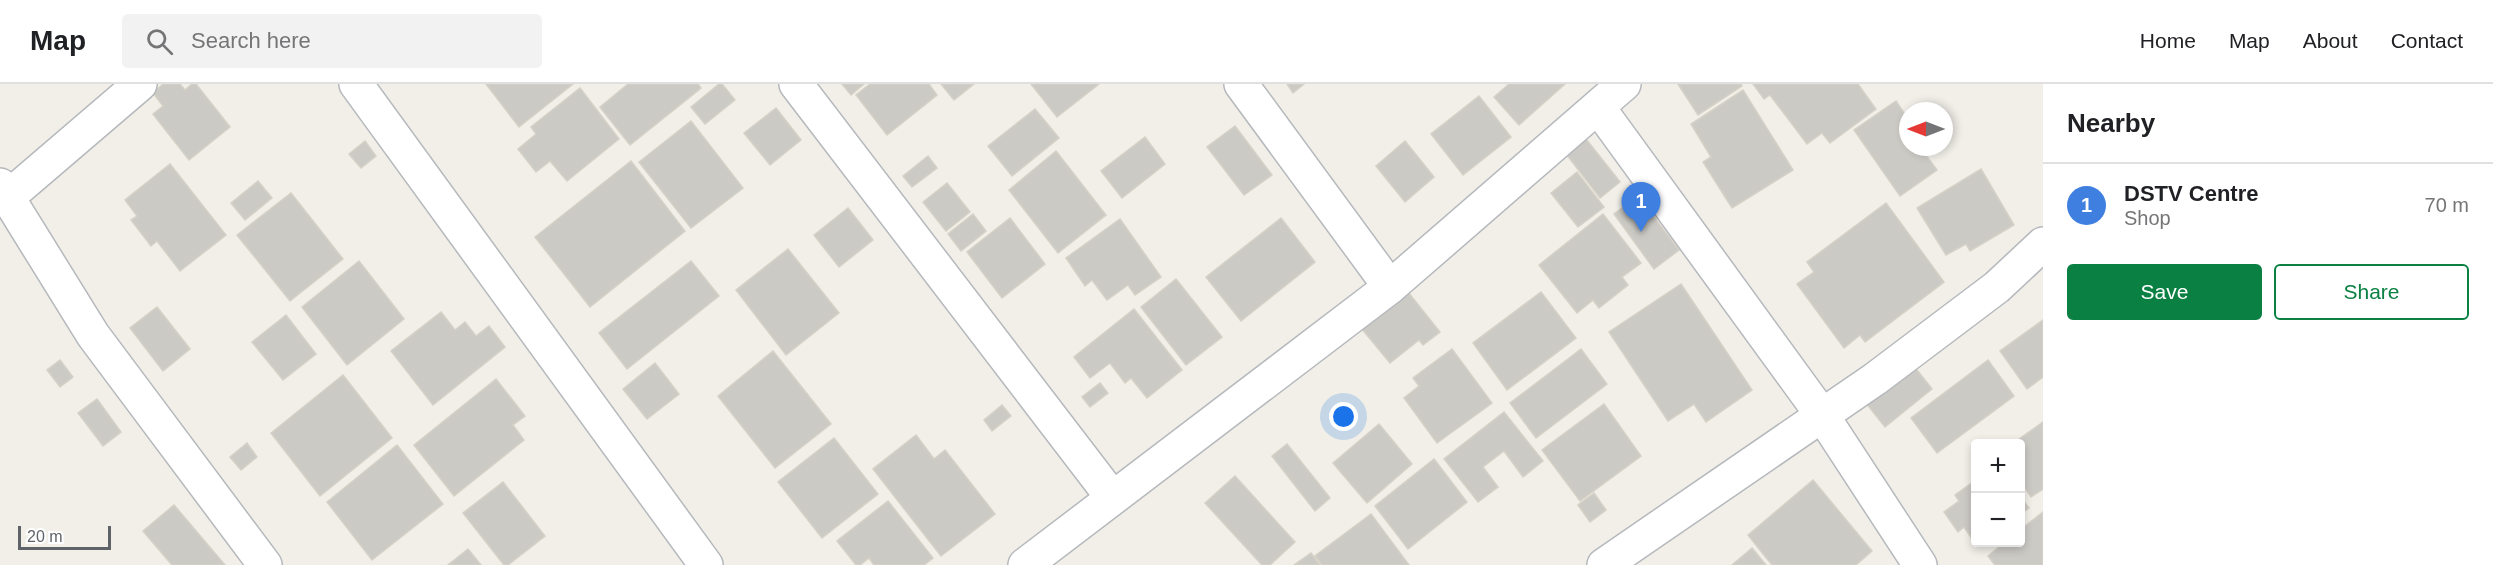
<!DOCTYPE html>
<html lang="en">
<head>
<meta charset="utf-8">
<style>
	body { margin:0; font-family:Helvetica,sans-serif; background:#f2f2f2; color:#202124 }
	.controls { position:absolute; right:18px; bottom:18px; display:grid; overflow:hidden; border-radius:6px; box-shadow:0 3px 9px #0003 }
	.controls button { width:54px; height:54px; display:grid; place-items:center; padding:0; border:0; border-bottom:2px solid #e0e0e0; background:#fff; color:#202124; font:30px sans-serif }
	.compass { position:absolute; left:1899px; top:18px; width:54px; height:54px; border-radius:50%; background:#fff; box-shadow:0 3px 9px #0003; rotate:270deg }
	.scale { position:absolute; left:18px; bottom:15px; width:93px; box-sizing:border-box; padding-left:6px; border:3px solid #5f6368; border-top:0; font-size:16px; line-height:21px; white-space:nowrap; color:#5f6368; -webkit-text-stroke:4px #fff; paint-order:stroke }
	.you { position:absolute; left:1344px; top:333px; width:21px; height:21px; margin:-15px; border:4px solid #fff; border-radius:50%; background:#1a73e8; box-shadow:0 0 0 9px #1a73e833 }
	.badge { display:grid; place-items:center; width:39px; height:39px; border-radius:50%; background:#0b8043; color:#fff; font-size:20px; font-weight:700 }
	.pin { position:absolute; translate:-50% -50px; filter:drop-shadow(0 2px 3px #0008) }
	.pin::after { content:''; position:absolute; top:32px; width:21px; height:18px; background:inherit; clip-path:polygon(0 0,100% 0,50% 100%) }
	.list { margin:0; padding:0; list-style:none }
	h2 { display:flex; justify-content:space-between; align-items:center; height:78px; margin:0; padding:0 24px; font-size:26px }
	h2 small { font-size:20px; font-weight:400; color:#757577 }
	.list li { display:grid; grid-template-columns:39px 1fr auto; gap:18px; align-items:center; box-sizing:border-box; height:84px; padding:0 24px; border-top:2px solid #e0e0e0 }
	.list b { display:block; font-size:22px; white-space:nowrap }
	.list p { margin:0; font-size:20px; white-space:nowrap; color:#757577 }
	.list em { font-size:20px; font-style:normal; color:#757577 }
	.actions { display:flex; gap:12px; padding:18px 24px }
	.actions a { flex:1; padding:14px 0; border:2px solid #0b8043; border-radius:6px; text-align:center; font-size:21px; color:#0b8043 }
	.actions .main { background:#0b8043; color:#fff }
	.icon { flex:none; width:33px; height:33px; fill:none; stroke:currentColor; stroke-width:2; stroke-linecap:round; stroke-linejoin:round }
	.map { position:relative; flex:none; width:2043px; height:481px; overflow:hidden }
	header { display:flex; align-items:center; gap:36px; box-sizing:border-box; height:84px; padding:0 30px; background:#fff; border-bottom:2px solid #e0e0e0 }
	header strong { font-size:28px }
	nav { display:flex; gap:33px; margin-inline-start:auto; font-size:21px }
	.search { width:420px; height:54px; background:#f2f2f2; display:flex; align-items:center; gap:15px; box-sizing:border-box; padding:0 21px; border-radius:6px; color:#757577; font-size:22px }
	main { display:flex }
	aside { flex:1; background:#fff }
	.map>svg:first-child { display:block }
	.building { fill:#cccac5; stroke:#d6d1c6; stroke-width:1.5 }
	.lines { fill:none; stroke-linecap:round; stroke-linejoin:round }
	.street-casing { stroke:#b5b8bc; stroke-width:36 }
	.street { stroke:#fff; stroke-width:33 }
</style>
</head>
<body>
<header>
<strong>Map</strong>
<div class="search"><svg class="icon" aria-label="search" viewBox="0 0 24 24"><circle cx="10" cy="10" r="6"/><path d="M15 15l6 6"/></svg>Search here</div>
<nav><a>Home</a><a>Map</a><a>About</a><a>Contact</a></nav>
</header>
<main>
<div class="map">
<svg width="2043" height="481" viewBox="0 0 2043 481">
	<rect width="100%" height="100%" fill="#f1efe8"/>
	<g class="building">
		<polygon points="163,0 180,0 185,6 192,0 196,0 230,43 189,76 153,30 163,22 153,9"/>
		<polygon points="486,0 573,0 519,43"/>
		<polygon points="628,0 698,0 701,4 630,61 600,23"/>
		<polygon points="719,0 722,0 735,16 705,40 691,23"/>
		<polygon points="842,0 864,0 851,11"/>
		<polygon points="870,0 929,0 937,11 887,51 856,11"/>
		<polygon points="941,0 974,0 954,16"/>
		<polygon points="1031,0 1099,0 1057,33"/>
		<polygon points="1287,0 1304,0 1293,9"/>
		<polygon points="1509,0 1565,0 1519,41 1494,13"/>
		<polygon points="1678,0 1741,0 1742,2 1698,31"/>
		<polygon points="1753,0 1858,0 1876,25 1830,59 1822,49 1807,60 1770,11 1764,15"/>
		<polygon points="580,4 619,55 567,97 550,77 536,88 518,65 536,50 531,43"/>
		<polygon points="1743,6 1793,86 1732,124 1703,78 1711,73 1691,40"/>
		<polygon points="1479,12 1511,53 1463,91 1431,50"/>
		<polygon points="1896,17 1908,35 1908,63 1920,63 1937,86 1900,112 1854,46"/>
		<polygon points="776,24 801,56 770,81 744,49"/>
		<polygon points="1035,25 1059,54 1012,92 988,62"/>
		<polygon points="691,37 743,104 691,144 639,78"/>
		<polygon points="1235,42 1272,91 1244,111 1207,63"/>
		<polygon points="1145,53 1165,80 1122,114 1101,87"/>
		<polygon points="1586,55 1620,98 1600,114 1567,71"/>
		<polygon points="365,57 376,72 361,84 349,70"/>
		<polygon points="1405,57 1434,93 1405,118 1376,82"/>
		<polygon points="1056,67 1106,131 1058,169 1009,106"/>
		<polygon points="928,72 937,84 912,103 903,92"/>
		<polygon points="631,77 685,147 590,223 535,153"/>
		<polygon points="170,80 226,151 180,187 157,157 151,162 131,136 137,132 125,116"/>
		<polygon points="1981,85 2014,141 1970,167 1966,160 1946,171 1917,124"/>
		<polygon points="1577,88 1604,123 1578,143 1551,109"/>
		<polygon points="258,97 272,114 245,136 231,119"/>
		<polygon points="947,99 970,128 946,147 923,118"/>
		<polygon points="291,109 343,175 290,217 237,151"/>
		<polygon points="1638,112 1679,166 1654,185 1614,130"/>
		<polygon points="1886,119 1944,198 1865,258 1860,251 1844,264 1797,200 1814,188 1807,178"/>
		<polygon points="848,124 873,156 839,183 814,151"/>
		<polygon points="973,130 986,147 961,167 948,150"/>
		<polygon points="1603,130 1641,179 1622,193 1628,201 1599,224 1593,216 1577,229 1539,181"/>
		<polygon points="1010,134 1045,180 1002,214 967,168"/>
		<polygon points="1281,134 1315,178 1241,237 1206,193"/>
		<polygon points="1120,135 1161,193 1135,211 1128,201 1107,216 1092,196 1085,202 1066,174"/>
		<polygon points="788,165 839,229 786,271 736,206"/>
		<polygon points="359,177 404,235 347,281 302,223"/>
		<polygon points="691,177 719,212 627,285 599,249"/>
		<polygon points="1176,195 1222,253 1186,281 1141,223"/>
		<polygon points="1681,200 1752,306 1706,338 1694,320 1668,337 1609,248"/>
		<polygon points="1408,208 1440,248 1423,261 1419,256 1390,279 1362,245"/>
		<polygon points="1541,208 1576,254 1507,306 1473,259"/>
		<polygon points="157,223 190,265 163,287 130,244"/>
		<polygon points="1134,225 1182,286 1147,314 1131,294 1125,299 1110,279 1090,294 1074,273"/>
		<polygon points="441,228 455,246 465,238 476,252 489,242 505,263 433,321 391,267"/>
		<polygon points="286,231 316,270 283,296 252,258"/>
		<polygon points="2043,236 2043,293 2027,305 2000,267"/>
		<polygon points="1452,265 1492,319 1437,359 1404,314 1419,302 1413,294"/>
		<polygon points="1581,265 1607,300 1536,354 1510,319"/>
		<polygon points="773,267 831,340 775,384 718,312"/>
		<polygon points="60,276 73,293 60,303 47,286"/>
		<polygon points="1988,276 2014,312 1937,369 1911,334"/>
		<polygon points="655,279 679,310 647,335 623,305"/>
		<polygon points="1913,281 1932,305 1885,343 1866,319"/>
		<polygon points="343,291 392,354 320,412 271,349"/>
		<polygon points="496,295 525,332 513,341 524,356 454,412 414,361"/>
		<polygon points="1100,299 1108,309 1090,323 1082,313"/>
		<polygon points="97,315 121,348 103,362 78,329"/>
		<polygon points="1604,320 1641,372 1580,417 1542,366"/>
		<polygon points="1002,321 1011,332 992,347 984,336"/>
		<polygon points="1504,328 1543,377 1523,393 1504,367 1483,383 1498,403 1478,418 1444,375"/>
		<polygon points="2043,338 2043,405 2031,413 2020,397 2020,360 2012,360"/>
		<polygon points="1379,340 1412,380 1367,419 1333,379"/>
		<polygon points="916,351 934,375 945,366 995,430 941,472 873,385"/>
		<polygon points="834,354 878,410 822,454 778,398"/>
		<polygon points="247,359 257,373 241,386 230,373"/>
		<polygon points="1287,360 1330,414 1315,427 1272,372"/>
		<polygon points="397,361 443,420 372,476 327,418"/>
		<polygon points="1434,375 1467,418 1408,465 1375,422"/>
		<polygon points="1235,392 1295,458 1270,481 1262,481 1205,419"/>
		<polygon points="1813,396 1872,467 1856,481 1772,481 1748,451"/>
		<polygon points="1976,396 1976,458 1982,458 1977,462 1964,443 1958,448 1944,428 1959,417 1955,411"/>
		<polygon points="503,398 545,452 508,481 504,481 463,429"/>
		<polygon points="1594,409 1606,426 1590,438 1578,421"/>
		<polygon points="2020,412 2029,424 2020,430"/>
		<polygon points="888,417 933,474 924,481 874,481 869,474 860,481 856,481 837,457"/>
		<polygon points="174,421 225,481 172,481 143,447"/>
		<polygon points="2043,428 2043,481 1995,481 1988,472 2005,458 2020,458 2020,446"/>
		<polygon points="1371,430 1409,481 1322,481 1315,472"/>
		<polygon points="1752,464 1766,481 1732,481"/>
		<polygon points="468,465 481,481 448,481"/>
		<polygon points="1311,469 1320,481 1294,481"/>
	</g>
	<g class="lines">
		<defs>
			<g id="street">
				<polyline points="356,0 706,481"/>
				<polyline points="796,0 1112,413"/>
				<polyline points="1241,0 1390,203"/>
				<polyline points="1598,23 1822,331 1920,481"/>
				<polyline points="0,101 93,251 265,481"/>
				<polyline points="8,113 140,0"/>
				<polyline points="1025,481 1390,203 1624,0"/>
				<polyline points="1604,481 1875,295 1997,203 2043,160"/>
			</g>
		</defs>
		<use href="#street" class="street-casing"/>
		<use href="#street" class="street"/>
	</g>
</svg>
<div class="controls">
<button>+</button>
<button>−</button>
</div>
<svg class="compass" viewBox="-18 -18 36 36"><path d="M0-13l5 13h-10z" fill="#e53935"/><path d="M0 13l5-13h-10z" fill="#757577"/></svg>
<div class="scale">20 m</div>
<div class="you"></div>
<div class="pin badge" style="left:1641px;top:148px;background:#3f7fe0">1</div>
</div>
<aside>
<h2>Nearby<small></small></h2>
<ul class="list">
<li><span class="badge" style="background:#3f7fe0">1</span><div><b>DSTV Centre</b><p>Shop</p></div><em>70 m</em></li>
</ul>
<div class="actions"><a class="main">Save</a><a>Share</a></div>
</aside>
</main>
</body>
</html>
